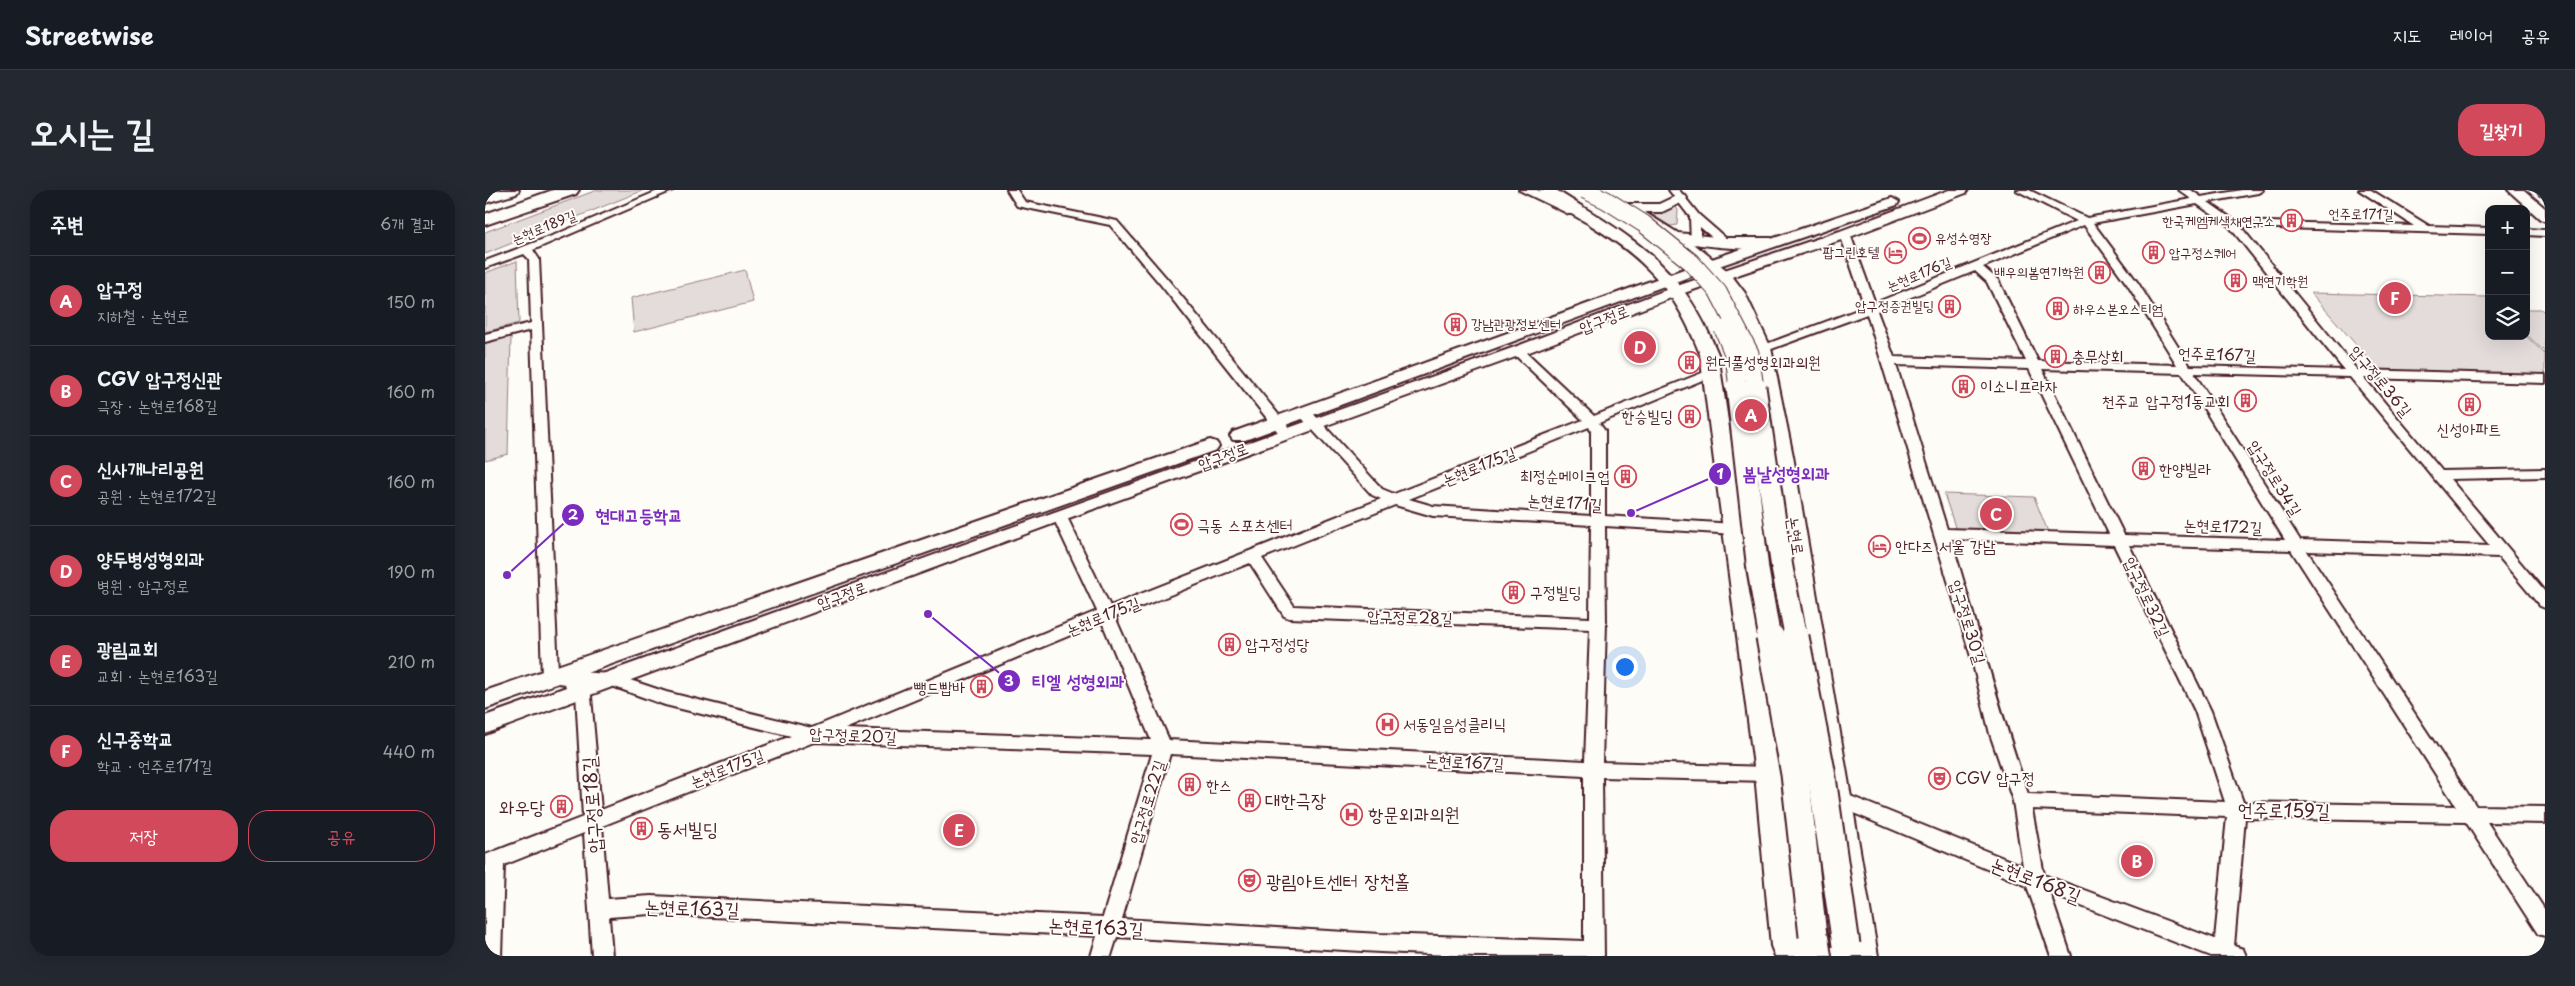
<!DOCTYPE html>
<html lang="ko">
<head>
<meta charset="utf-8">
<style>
	body { margin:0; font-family:"Playpen Sans","Poor Story",sans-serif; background:#242831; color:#f1f3f6 }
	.controls { position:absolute; right:15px; top:15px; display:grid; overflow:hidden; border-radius:10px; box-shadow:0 5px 20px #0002 }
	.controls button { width:45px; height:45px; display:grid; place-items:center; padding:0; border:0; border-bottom:1px solid #363941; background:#171b24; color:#f1f3f6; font:25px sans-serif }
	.you { position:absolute; left:1139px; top:476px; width:18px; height:18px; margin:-12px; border:4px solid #fff; border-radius:50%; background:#1a73e8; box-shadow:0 0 0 8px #1a73e833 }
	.badge { display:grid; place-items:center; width:32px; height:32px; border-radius:50%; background:#d1495b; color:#fff; font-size:16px; font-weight:700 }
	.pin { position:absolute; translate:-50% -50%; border:2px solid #fff; box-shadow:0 1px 5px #0006 }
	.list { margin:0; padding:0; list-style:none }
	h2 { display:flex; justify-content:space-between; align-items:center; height:65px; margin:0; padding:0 20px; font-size:21px }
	h2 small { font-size:16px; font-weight:400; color:#9ea1a6 }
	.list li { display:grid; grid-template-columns:32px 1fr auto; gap:15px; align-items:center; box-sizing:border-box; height:90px; padding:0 20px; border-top:1px solid #363941 }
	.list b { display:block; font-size:19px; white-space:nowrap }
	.list p { margin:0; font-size:16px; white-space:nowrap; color:#9ea1a6 }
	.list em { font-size:16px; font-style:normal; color:#9ea1a6 }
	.actions { display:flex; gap:10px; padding:15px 20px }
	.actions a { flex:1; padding:11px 0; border:1px solid #d1495b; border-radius:20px; text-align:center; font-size:18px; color:#d1495b }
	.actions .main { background:#d1495b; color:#fff }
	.icon { flex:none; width:28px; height:28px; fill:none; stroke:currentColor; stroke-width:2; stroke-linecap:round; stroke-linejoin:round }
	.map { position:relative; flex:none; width:2060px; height:766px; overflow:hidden; border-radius:20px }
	header { display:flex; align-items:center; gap:30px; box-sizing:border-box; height:70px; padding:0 25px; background:#171b24; border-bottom:1px solid #363941 }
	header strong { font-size:24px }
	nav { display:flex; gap:28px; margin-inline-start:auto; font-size:18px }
	.intro { display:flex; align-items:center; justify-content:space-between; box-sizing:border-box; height:120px; padding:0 30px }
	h1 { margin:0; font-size:35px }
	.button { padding:12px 22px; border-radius:20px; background:#d1495b; color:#fff; font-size:18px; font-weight:700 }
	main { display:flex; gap:30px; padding:0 30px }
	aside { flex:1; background:#171b24; border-radius:20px; box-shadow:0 5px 20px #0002 }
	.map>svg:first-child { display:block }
	.green { fill:#e3dcda; stroke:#967e82 }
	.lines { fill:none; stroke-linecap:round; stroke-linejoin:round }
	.street-casing { stroke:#4a1f2b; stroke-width:4 }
	.secondary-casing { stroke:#4a1f2b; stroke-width:4 }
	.primary-casing { stroke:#4a1f2b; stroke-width:4 }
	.highway-casing { stroke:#4a1f2b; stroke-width:4 }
	.street { fill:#fdfcf7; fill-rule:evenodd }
	.secondary { fill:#fdfcf7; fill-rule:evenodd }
	.primary { fill:#fdfcf7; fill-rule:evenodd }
	.highway { fill:#fdfcf7; fill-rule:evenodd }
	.primary-bridge-far2-casing { stroke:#4a1f2b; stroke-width:19; stroke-linecap:butt }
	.primary-bridge-far1-casing { stroke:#4a1f2b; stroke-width:25; stroke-linecap:butt }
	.primary-bridge-casing { stroke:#4a1f2b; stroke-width:31; stroke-linecap:butt }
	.primary-bridge-far2 { stroke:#fdfcf7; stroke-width:17 }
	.primary-bridge-far1 { stroke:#fdfcf7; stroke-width:21 }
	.primary-bridge { stroke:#fdfcf7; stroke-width:27 }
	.labels { text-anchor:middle; stroke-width:4; stroke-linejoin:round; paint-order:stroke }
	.far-street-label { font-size:14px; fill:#4a1f2b; stroke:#fdfcf7 }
	.far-poi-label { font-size:14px; fill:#4a1f2b; stroke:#fdfcf7; text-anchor:start }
	.street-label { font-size:16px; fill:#4a1f2b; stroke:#fdfcf7 }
	.poi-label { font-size:16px; fill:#4a1f2b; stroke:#fdfcf7; text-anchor:start }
	.near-poi-label { font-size:19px; fill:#4a1f2b; stroke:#fdfcf7; text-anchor:start }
	.near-street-label { font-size:19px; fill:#4a1f2b; stroke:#fdfcf7 }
	.leader { fill:none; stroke:#7b2cbf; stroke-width:2 }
	.callout-dot { fill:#7b2cbf; stroke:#fdfcf7; stroke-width:2 }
	.mark-label { font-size:15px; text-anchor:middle; font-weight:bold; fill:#fff }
	.callout-label { font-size:18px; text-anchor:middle; font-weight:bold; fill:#7b2cbf; stroke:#fdfcf7; stroke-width:4; stroke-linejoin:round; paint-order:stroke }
</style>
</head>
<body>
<header>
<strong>Streetwise</strong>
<nav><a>지도</a><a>레이어</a><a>공유</a></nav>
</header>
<div class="intro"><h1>오시는 길</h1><a class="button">길찾기</a></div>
<main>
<aside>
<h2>주변<small>6개 결과</small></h2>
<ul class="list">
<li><span class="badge">A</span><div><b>압구정</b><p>지하철 · 논현로</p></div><em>150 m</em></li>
<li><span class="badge">B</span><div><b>CGV 압구정신관</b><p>극장 · 논현로168길</p></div><em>160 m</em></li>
<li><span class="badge">C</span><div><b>신사개나리공원</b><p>공원 · 논현로172길</p></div><em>160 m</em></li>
<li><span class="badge">D</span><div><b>양두병성형외과</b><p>병원 · 압구정로</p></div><em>190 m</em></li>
<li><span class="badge">E</span><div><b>광림교회</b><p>교회 · 논현로163길</p></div><em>210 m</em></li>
<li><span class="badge">F</span><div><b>신구중학교</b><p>학교 · 언주로171길</p></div><em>440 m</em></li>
</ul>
<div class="actions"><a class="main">저장</a><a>공유</a></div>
</aside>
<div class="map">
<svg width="2060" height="766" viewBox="0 0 2060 766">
	<rect width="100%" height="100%" fill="#fdfcf7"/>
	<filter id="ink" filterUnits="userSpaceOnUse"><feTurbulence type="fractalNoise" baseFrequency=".02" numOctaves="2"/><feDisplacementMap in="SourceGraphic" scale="10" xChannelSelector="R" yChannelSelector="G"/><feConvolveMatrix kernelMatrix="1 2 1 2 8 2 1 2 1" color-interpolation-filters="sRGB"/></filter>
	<g filter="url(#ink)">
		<g class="green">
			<polygon points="112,0 159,0 0,64 0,42"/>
			<polygon points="1189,14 1193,20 1192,35 1185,36 1164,23 1178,22"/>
			<polygon points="32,71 34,133 0,142 0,83"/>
			<polygon points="260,80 268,112 149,142 146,108"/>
			<polygon points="1826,103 2002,107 2004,109 2004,146 2041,146 2060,164 2060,184 1893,180"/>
			<polygon points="2041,119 2056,119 2060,123 2060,162 2041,144"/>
			<polygon points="26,147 23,264 0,270 0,153"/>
			<polygon points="1459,304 1549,307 1564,344 1471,340"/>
		</g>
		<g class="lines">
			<defs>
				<g id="street">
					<path d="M175,0H188L48,60L54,69L73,481L127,484L181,502L327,538L612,421L567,325L569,322H579L581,325L625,416L896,309L887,305L814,225L813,222L814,219H824L897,299L909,304L1098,230L1029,164V158H1037L1109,226L1222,181H1230L1232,184L1114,233L1120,241V326L1250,334L1257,339L1250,344L1120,336L1121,434L1117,572L1283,577L1289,579L1292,584L1289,589L1283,591L1117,587L1119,766H990L895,762L632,747L626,766H606L612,746L166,724L124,727L127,766H107L99,643L19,675L16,766H0V665L98,627L91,503L82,500L80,494L59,491L57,487L46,140L0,152V144L46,133L44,69L39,64L0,78V71L72,44ZM1104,237L1106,241V326L948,316L924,309ZM910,315L948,326L1106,335L1105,428L809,416L777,368ZM765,373L799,426L804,428L1105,439L1100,571L684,550L630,427ZM617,432L666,550L360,539ZM105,495L127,496L180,515L306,546L116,620ZM329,552L667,564L618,727L166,706L123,709L117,636ZM685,564L1099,586V751L895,744L637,729Z"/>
					<polygon points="522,0 532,0 540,12 632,31 684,91 806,240 808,243 806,246 796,246 676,95 625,35 532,16"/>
					<polygon points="1184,0 1194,0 1214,25 1244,51 1244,55 1236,55 1215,37 1215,50 1206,52 1205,27"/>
					<path d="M1531,0H1544L1602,28L1706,9L1694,0H1706L1716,7L1757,0H1778L1773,3L1723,12L1750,31L1929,36L1874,0H1886L1944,36L2004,38V44L1756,37L1872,180L2060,185V193L1879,188L1957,281L2060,279V287L1965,289L2060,402V418L2055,416L2014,367L1822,361L1991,616L2060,617V633L2002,632L2060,720V746L2053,744L1981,632L1760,628L1749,756L1758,759L1761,766H1726L1565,704L1586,766H1566L1542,696L1347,614L1344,609L1347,604L1353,601L1538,676L1528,611L1505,544L1487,470L1382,124L1281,161H1273L1271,158L1380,117L1355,44L1356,42L1365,44L1390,113L1592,31ZM1712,14L1744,36L1859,180L1705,176L1653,93L1608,33ZM1599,35L1642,94L1692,175L1553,171L1513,90L1498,77ZM1490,81L1502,92L1541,171L1409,167L1392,121ZM1411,175L1544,179L1624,344L1462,339ZM1557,179L1697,183L1800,350L1639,345ZM1709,183L1865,187L2005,356L1815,350ZM1466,349L1629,355L1710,521L1740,612L1543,604C1514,520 1492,434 1466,349ZM1644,355L1806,360L1971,616L1758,612L1726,521ZM1547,619L1742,627L1730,749L1559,685Z"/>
					<polygon points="2041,39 2060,40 2060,46 2041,45"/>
				</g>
				<g id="secondary">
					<polygon points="1034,0 1052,0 1096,21 1094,24 1084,24"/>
					<polygon points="1464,0 1483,0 1481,3 1365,47 1199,103 1039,164 581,329 0,544 0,526 1027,158 1189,97 1355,41"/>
					<polygon points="1195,4 1200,5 1202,8 1200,11 1177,22 1142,22 1135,18 1142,14 1174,14"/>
					<polygon points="1407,8 1414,12 1412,15 1231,77 760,250 748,250 745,246 748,242 1221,71"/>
					<polygon points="725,250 731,252 734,256 731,260 0,519 0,501"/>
				</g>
				<g id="primary">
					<path d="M1054,0H1071C1150,50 1196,73 1233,164L1296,584L1314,743L1317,736L1328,732L1339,736L1343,746L1346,766H1290L1286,756L1270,584L1215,164C1190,100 1162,70 1104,34C1091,26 1062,12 1054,0Z"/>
					<polygon points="2023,0 2039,0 2060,18 2060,31 2055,29"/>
					<polygon points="2051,0 2060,0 2060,6 2055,5"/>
					<path d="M1156,20L1193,43L1240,48H1286L1294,53C1286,64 1224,56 1209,54L1244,82L1260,103L1286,158L1308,266L1393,766H1363L1288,266L1268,158L1246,107L1232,88L1211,69L1151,28L1148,25Z"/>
				</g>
				<g id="highway">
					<polygon points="7,0 34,0 31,4 0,13 0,2"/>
					<polygon points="68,0 94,0 91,4 0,35 0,24"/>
				</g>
			</defs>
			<use href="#street" class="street-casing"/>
			<use href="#secondary" class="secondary-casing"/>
			<use href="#primary" class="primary-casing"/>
			<use href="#highway" class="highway-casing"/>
			<use href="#street" class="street"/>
			<use href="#secondary" class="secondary"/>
			<use href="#primary" class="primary"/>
			<use href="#highway" class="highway"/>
			<defs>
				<g id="primary-bridge-far2">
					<polyline points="1100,0 1121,10 1159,34 1206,72 1233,102 1265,163 1270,198"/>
					<polyline points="1238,139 1249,166 1253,198"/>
				</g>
				<g id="primary-bridge-far1">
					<polyline points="1252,197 1273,380 1285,449"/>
					<polyline points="1270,197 1297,378 1311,449"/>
				</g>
				<g id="primary-bridge">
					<polyline points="1285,447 1310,584 1328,746"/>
					<polyline points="1310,447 1336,581 1361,755"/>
				</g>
			</defs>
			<use href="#primary-bridge-far2" class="primary-bridge-far2-casing"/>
			<use href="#primary-bridge-far1" class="primary-bridge-far1-casing"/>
			<use href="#primary-bridge" class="primary-bridge-casing"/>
			<use href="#primary-bridge-far2" class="primary-bridge-far2"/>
			<use href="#primary-bridge-far1" class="primary-bridge-far1"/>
			<use href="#primary-bridge" class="primary-bridge"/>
		</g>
	</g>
	<defs>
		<symbol id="building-ring" viewBox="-11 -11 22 22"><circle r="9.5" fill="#fdfcf7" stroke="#d1495b" stroke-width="1.5"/><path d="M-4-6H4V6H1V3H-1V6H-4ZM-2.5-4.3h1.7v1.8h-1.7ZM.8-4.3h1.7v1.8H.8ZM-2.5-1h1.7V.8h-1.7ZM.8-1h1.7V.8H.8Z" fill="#d1495b"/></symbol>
		<symbol id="stadium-ring" viewBox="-11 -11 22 22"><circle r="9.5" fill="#fdfcf7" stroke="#d1495b" stroke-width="1.5"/><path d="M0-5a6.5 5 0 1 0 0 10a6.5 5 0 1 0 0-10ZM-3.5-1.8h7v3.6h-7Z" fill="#d1495b"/></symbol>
		<symbol id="hotel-ring" viewBox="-11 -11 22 22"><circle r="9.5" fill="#fdfcf7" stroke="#d1495b" stroke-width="1.5"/><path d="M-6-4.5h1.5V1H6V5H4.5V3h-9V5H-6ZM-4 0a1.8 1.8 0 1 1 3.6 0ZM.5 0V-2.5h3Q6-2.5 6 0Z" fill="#d1495b"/></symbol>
		<symbol id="hospital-ring" viewBox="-11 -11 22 22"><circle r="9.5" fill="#fdfcf7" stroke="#d1495b" stroke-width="1.5"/><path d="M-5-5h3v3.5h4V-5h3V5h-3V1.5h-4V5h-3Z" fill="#d1495b"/></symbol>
		<symbol id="theatre-ring" viewBox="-11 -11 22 22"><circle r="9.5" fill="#fdfcf7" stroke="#d1495b" stroke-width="1.5"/><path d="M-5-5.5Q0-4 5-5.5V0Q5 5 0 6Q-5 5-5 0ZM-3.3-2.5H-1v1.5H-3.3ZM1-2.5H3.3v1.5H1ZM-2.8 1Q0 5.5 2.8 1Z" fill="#d1495b"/></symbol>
	</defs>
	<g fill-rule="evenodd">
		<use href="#building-ring" x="1794" y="18" width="25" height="25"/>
		<use href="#stadium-ring" x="1422" y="36" width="25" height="25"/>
		<use href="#hotel-ring" x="1398" y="50" width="25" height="25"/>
		<use href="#building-ring" x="1656" y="50" width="25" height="25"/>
		<use href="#building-ring" x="1602" y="70" width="25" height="25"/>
		<use href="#building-ring" x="1738" y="78" width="25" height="25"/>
		<use href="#building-ring" x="1452" y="104" width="25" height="25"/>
		<use href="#building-ring" x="1560" y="106" width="25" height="25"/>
		<use href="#building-ring" x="958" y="122" width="25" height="25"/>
		<use href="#building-ring" x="1558" y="154" width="25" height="25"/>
		<use href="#building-ring" x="1192" y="160" width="25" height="25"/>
		<use href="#building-ring" x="1466" y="184" width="25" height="25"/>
		<use href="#building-ring" x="1748" y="198" width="25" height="25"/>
		<use href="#building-ring" x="1972" y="202" width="25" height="25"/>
		<use href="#building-ring" x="1192" y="214" width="25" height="25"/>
		<use href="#building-ring" x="1646" y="266" width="25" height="25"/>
		<use href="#building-ring" x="1128" y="274" width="25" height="25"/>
		<use href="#stadium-ring" x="684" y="322" width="25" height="25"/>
		<use href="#hotel-ring" x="1382" y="344" width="25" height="25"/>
		<use href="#building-ring" x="1016" y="390" width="25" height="25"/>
		<use href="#building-ring" x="732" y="442" width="25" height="25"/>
		<use href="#building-ring" x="484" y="484" width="25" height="25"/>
		<use href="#hospital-ring" x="890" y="522" width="25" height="25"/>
		<use href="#theatre-ring" x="1442" y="576" width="25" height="25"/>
		<use href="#building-ring" x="692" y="582" width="25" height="25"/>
		<use href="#building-ring" x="752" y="598" width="25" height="25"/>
		<use href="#building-ring" x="64" y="604" width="25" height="25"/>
		<use href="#hospital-ring" x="854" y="612" width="25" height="25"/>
		<use href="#building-ring" x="144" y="626" width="25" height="25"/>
		<use href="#theatre-ring" x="752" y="678" width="25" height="25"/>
	</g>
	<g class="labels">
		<g class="far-street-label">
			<text transform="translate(1876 24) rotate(1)" y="5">언주로171길</text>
			<text transform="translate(59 37) rotate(-22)" y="5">논현로189길</text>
			<text transform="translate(1434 84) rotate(-22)" y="5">논현로176길</text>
		</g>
		<g class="far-poi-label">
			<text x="1790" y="36" text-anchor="end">한국케엠케색채연구소</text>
			<text x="1450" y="53">유성수영장</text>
			<text x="1394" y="67" text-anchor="end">팝그린호텔</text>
			<text x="1684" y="68">압구정스퀘어</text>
			<text x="1599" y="87" text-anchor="end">배우의봄연기학원</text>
			<text x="1767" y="96">맥연기학원</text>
			<text x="1449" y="121" text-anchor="end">압구정증권빌딩</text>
			<text x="1588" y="124">하우스본오스티엄</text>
			<text x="986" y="139">강남관광정보센터</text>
		</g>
		<g class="street-label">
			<text transform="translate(1119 129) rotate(-21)" y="6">압구정로</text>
			<text transform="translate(1732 164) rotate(2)" y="6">언주로167길</text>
			<text transform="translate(1896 191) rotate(50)" y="6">압구정로36길</text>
			<text transform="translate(738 266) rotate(-20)" y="6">압구정로</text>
			<text transform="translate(994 276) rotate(-22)" y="6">논현로175길</text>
			<text transform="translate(1790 288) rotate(58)" y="6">압구정로34길</text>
			<text transform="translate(1080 312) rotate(4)" y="6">논현로171길</text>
			<text transform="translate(1738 336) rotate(2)" y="6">논현로172길</text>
			<text transform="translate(1311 346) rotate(81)" y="6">논현로</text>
			<text transform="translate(357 405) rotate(-20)" y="6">압구정로</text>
			<text transform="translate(1662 407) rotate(65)" y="6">압구정로32길</text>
			<text transform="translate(618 426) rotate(-22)" y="6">논현로175길</text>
			<text transform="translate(925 427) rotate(2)" y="6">압구정로28길</text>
			<text transform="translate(1483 432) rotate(73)" y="6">압구정로30길</text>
			<text transform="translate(368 545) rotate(3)" y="6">압구정로20길</text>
			<text transform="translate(980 572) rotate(3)" y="6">논현로167길</text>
			<text transform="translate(242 578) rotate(-21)" y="6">논현로175길</text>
			<text transform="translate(662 612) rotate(-73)" y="6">압구정로22길</text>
		</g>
		<g class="poi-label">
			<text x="1587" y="172">충무상회</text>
			<text x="1220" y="178">원더풀성형외과의원</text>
			<text x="1495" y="202">이소니프라자</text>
			<text x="1745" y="217" text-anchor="end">천주교 압구정1동교회</text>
			<text x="1188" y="232" text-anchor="end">한승빌딩</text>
			<text x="1984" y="245" text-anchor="middle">신성아파트</text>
			<text x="1674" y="285">한양빌라</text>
			<text x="1125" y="292" text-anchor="end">최정순메이크업</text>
			<text x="712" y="341">극동 스포츠센터</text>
			<text x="1410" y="362">안다즈 서울 강남</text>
			<text x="1045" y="408">구정빌딩</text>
			<text x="760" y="460">압구정성당</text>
			<text x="480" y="503" text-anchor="end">뺑드빱바</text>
			<text x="918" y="540">서동일음성클리닉</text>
			<text x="1470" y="594">CGV 압구정</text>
			<text x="721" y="601">한스</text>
		</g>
		<g class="near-poi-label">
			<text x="780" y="617">대한극장</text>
			<text x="60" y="624" text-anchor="end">와우당</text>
			<text x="883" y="631">항문외과의원</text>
			<text x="172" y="646">동서빌딩</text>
			<text x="781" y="698">광림아트센터 장천홀</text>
		</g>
		<g class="near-street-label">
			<text transform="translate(107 615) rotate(-94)" y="7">압구정로18길</text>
			<text transform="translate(1799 620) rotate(1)" y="7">언주로159길</text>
			<text transform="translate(1551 690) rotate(21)" y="7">논현로168길</text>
			<text transform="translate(207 718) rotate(2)" y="7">논현로163길</text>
			<text transform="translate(611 737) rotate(3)" y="7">논현로163길</text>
		</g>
	</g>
	<path class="leader" d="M1146 323L1235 284M22 385L88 325M443 424L524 491"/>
	<g class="callout-dot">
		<circle cx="1146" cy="323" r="5"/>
		<circle cx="22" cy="385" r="5"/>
		<circle cx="443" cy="424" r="5"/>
		<circle cx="1235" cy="284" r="12"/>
		<circle cx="88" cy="325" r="12"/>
		<circle cx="524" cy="491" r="12"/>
	</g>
	<g class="mark-label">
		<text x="1235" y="289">1</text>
		<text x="88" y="330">2</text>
		<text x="524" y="496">3</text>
	</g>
	<g class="callout-label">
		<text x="1301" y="290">봄날성형외과</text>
		<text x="154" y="332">현대고등학교</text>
		<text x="593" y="498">티엘 성형외과</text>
	</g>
</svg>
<div class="controls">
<button>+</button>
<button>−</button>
<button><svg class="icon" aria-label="layers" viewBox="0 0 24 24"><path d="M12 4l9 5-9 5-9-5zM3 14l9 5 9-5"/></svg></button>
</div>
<div class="you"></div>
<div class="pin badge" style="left:1266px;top:225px">A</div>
<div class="pin badge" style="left:1652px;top:671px">B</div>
<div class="pin badge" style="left:1511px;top:324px">C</div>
<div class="pin badge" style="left:1155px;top:157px">D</div>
<div class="pin badge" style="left:474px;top:640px">E</div>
<div class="pin badge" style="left:1910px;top:108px">F</div>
</div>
</main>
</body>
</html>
